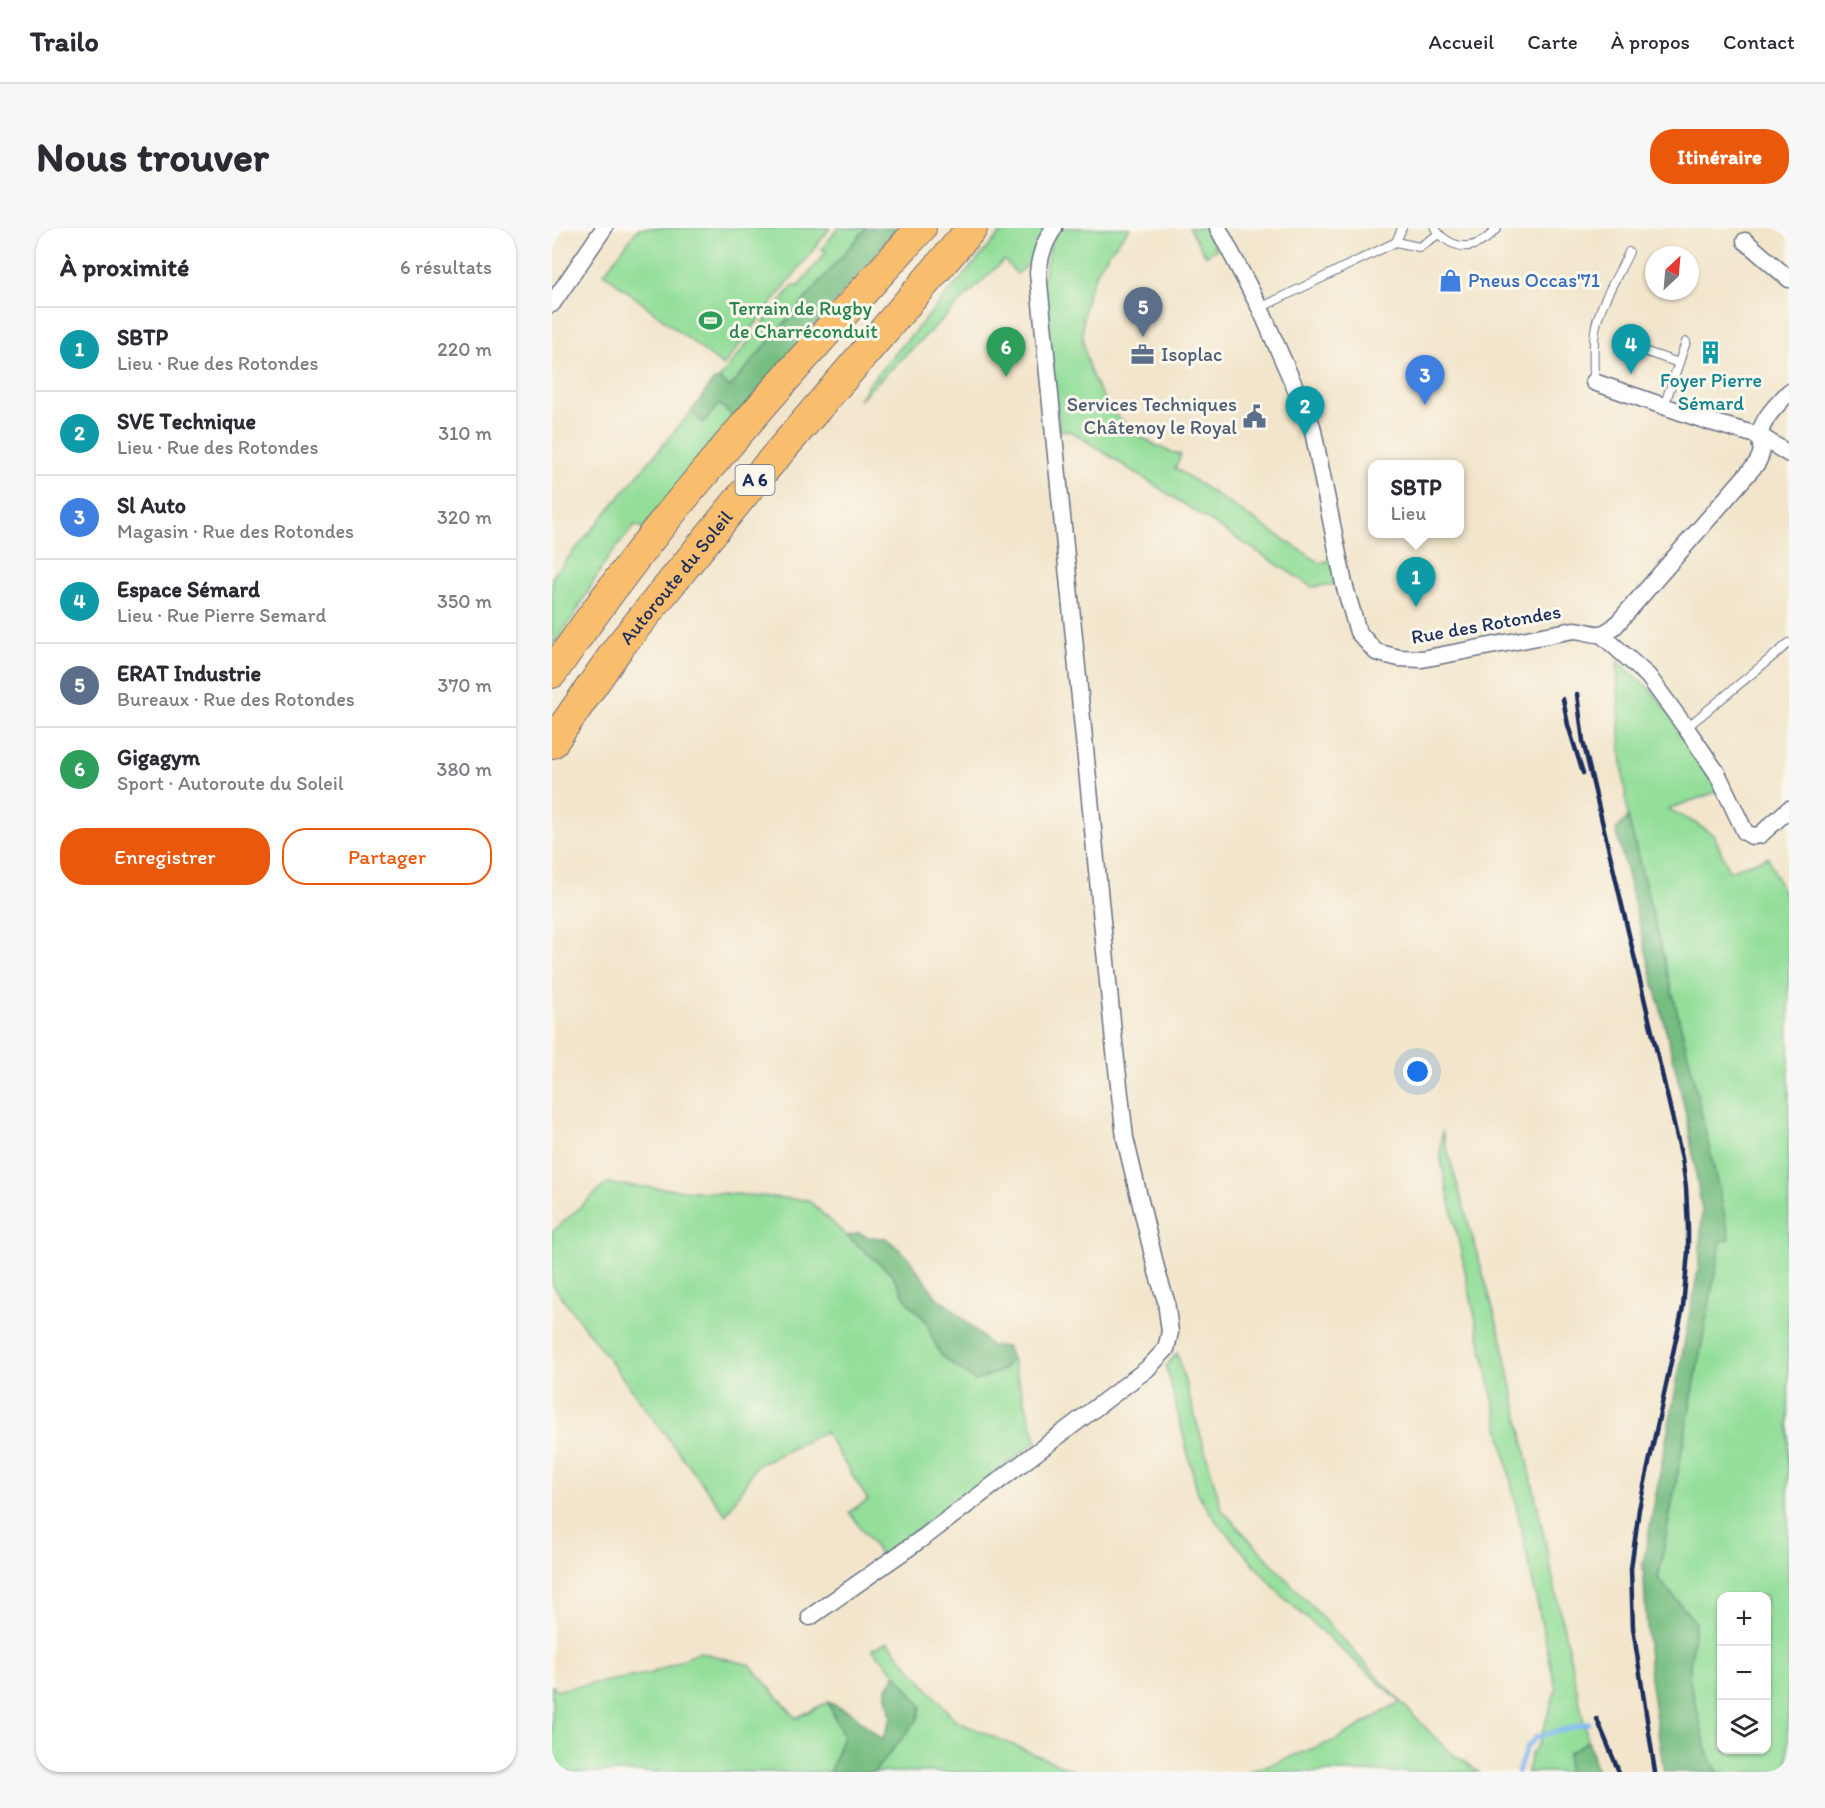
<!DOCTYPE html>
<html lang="fr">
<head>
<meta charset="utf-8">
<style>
	body { margin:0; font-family:Itim,sans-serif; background:#f7f7f7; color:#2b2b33 }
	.controls { position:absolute; right:18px; bottom:18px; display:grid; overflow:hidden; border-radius:12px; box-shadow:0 2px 4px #0004 }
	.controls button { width:54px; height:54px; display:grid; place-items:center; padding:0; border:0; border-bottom:2px solid #e1e1e2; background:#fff; color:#2b2b33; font:30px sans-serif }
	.compass { position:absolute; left:1093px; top:18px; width:54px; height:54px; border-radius:50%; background:#fff; box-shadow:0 2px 4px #0004; rotate:26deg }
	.you { position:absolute; left:866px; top:844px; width:21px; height:21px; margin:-15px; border:4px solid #fff; border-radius:50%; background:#1a73e8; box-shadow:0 0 0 9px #1a73e833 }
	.badge { display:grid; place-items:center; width:39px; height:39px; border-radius:50%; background:#ea580c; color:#fff; font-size:20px; font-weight:700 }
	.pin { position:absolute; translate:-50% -50px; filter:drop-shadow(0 2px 3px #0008) }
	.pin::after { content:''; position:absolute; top:32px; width:21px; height:18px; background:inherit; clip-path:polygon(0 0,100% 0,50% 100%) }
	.popup { position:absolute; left:816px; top:232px; width:96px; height:78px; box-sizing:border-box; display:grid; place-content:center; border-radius:12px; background:#fff; filter:drop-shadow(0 2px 4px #0005); font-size:20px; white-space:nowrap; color:#7c7c81 }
	.popup b { font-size:22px; color:#2b2b33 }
	.popup::after { content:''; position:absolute; left:50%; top:100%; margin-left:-12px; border:12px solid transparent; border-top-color:#fff }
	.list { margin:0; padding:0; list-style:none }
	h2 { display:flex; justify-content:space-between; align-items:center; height:78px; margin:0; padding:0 24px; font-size:26px }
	h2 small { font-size:20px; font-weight:400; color:#7c7c81 }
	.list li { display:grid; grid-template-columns:39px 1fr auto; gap:18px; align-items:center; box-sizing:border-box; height:84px; padding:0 24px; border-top:2px solid #e1e1e2 }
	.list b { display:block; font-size:22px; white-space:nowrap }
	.list p { margin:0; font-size:20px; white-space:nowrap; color:#7c7c81 }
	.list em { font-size:20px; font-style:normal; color:#7c7c81 }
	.actions { display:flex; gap:12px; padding:18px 24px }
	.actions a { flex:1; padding:14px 0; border:2px solid #ea580c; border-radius:24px; text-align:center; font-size:21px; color:#ea580c }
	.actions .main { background:#ea580c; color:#fff }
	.icon { flex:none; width:33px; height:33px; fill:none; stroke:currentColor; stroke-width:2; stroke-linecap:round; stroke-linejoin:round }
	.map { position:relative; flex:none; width:1237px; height:1544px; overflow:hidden; border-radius:24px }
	header { display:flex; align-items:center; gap:36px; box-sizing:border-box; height:84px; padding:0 30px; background:#fff; border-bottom:2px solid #e1e1e2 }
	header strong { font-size:28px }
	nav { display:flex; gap:33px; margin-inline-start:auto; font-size:21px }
	.intro { display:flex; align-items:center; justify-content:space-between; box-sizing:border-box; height:144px; padding:0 36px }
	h1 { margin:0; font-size:42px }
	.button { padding:15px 27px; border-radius:24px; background:#ea580c; color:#fff; font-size:21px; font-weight:700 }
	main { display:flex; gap:36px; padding:0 36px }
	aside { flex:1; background:#fff; border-radius:24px; box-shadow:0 2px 4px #0004 }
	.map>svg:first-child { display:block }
	.green { fill:#93de99; stroke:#57867c; stroke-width:1.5; fill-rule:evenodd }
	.forest { fill:#76bd81; stroke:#487670; stroke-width:1.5 }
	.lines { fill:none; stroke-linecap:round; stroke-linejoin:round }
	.stream { stroke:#7fb9f0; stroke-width:4.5 }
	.lane-casing { stroke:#666f84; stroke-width:10 }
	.street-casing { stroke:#666f84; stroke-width:19 }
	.highway-casing { stroke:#666f84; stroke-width:32 }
	.lane { stroke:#fff; stroke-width:8 }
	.street { stroke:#fff; stroke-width:16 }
	.highway { stroke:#f9be6d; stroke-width:30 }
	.rail { stroke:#1b2f5e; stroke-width:4.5 }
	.labels { text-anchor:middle; stroke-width:6; stroke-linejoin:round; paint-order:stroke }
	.shield { fill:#fbf7ec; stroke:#5e6b89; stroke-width:1.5 }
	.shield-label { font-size:18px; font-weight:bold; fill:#1b2f5e }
	.shop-label { font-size:20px; fill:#366cbe; stroke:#fbf7ec; text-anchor:start }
	.leisure-label { font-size:20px; fill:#27864d; stroke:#fbf7ec; text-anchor:start }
	.service-label { font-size:20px; fill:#4e5e75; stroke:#fbf7ec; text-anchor:start }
	.culture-label { font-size:20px; fill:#0d838f; stroke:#fbf7ec }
	.street-label { font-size:20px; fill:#1b2f5e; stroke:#fbf7ec }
</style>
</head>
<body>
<header>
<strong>Trailo</strong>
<nav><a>Accueil</a><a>Carte</a><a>À propos</a><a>Contact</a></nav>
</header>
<div class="intro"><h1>Nous trouver</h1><a class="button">Itinéraire</a></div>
<main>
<aside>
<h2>À proximité<small>6 résultats</small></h2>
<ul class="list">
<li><span class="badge" style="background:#0f9aa8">1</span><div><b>SBTP</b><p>Lieu · Rue des Rotondes</p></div><em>220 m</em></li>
<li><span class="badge" style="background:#0f9aa8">2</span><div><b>SVE Technique</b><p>Lieu · Rue des Rotondes</p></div><em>310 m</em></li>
<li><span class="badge" style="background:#3f7fe0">3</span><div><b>Sl Auto</b><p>Magasin · Rue des Rotondes</p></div><em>320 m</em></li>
<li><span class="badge" style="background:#0f9aa8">4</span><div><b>Espace Sémard</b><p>Lieu · Rue Pierre Semard</p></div><em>350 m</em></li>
<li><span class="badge" style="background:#5c6f8a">5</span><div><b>ERAT Industrie</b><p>Bureaux · Rue des Rotondes</p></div><em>370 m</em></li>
<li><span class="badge" style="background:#2e9e5b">6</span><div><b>Gigagym</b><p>Sport · Autoroute du Soleil</p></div><em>380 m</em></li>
</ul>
<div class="actions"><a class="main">Enregistrer</a><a>Partager</a></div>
</aside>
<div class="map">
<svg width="1237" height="1544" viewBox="0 0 1237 1544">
	<rect width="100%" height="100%" fill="#fbf7ec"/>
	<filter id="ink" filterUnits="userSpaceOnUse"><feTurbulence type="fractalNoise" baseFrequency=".0167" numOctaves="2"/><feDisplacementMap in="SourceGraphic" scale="12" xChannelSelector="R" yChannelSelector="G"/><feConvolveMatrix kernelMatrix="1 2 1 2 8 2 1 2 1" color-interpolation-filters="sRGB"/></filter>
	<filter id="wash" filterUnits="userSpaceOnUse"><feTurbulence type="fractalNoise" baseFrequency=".008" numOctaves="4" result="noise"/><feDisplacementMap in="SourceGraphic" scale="24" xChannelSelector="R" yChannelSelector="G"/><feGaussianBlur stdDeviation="1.35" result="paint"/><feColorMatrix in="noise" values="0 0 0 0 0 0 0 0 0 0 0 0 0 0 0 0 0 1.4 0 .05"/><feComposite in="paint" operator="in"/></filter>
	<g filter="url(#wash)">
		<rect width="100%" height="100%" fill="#f2e5cb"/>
		<g class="green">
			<polygon points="87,0 278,0 171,138 52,45"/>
			<polygon points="286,0 314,0 178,159 167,151 242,57 246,59 274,24 270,21"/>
			<polygon points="453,0 496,0 485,17 479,34 465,46 452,32 307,172 315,158"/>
			<path d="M507,0H578C562,18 548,34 539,57C511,128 557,208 629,227L623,240L768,335L779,332L784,356L760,359L519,203L507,202L490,54L499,15Z"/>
			<polygon points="637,0 653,0 664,21 654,28"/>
			<polygon points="167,176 183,190 91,300 83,297 55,331 21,389 0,418 0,349 139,184 152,194"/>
			<path d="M1065,432L1101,464L1117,485L1167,563L1116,581L1143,595L1162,607L1177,643L1216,629L1237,678L1236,1544H1166L1156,1527L1137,1449L1143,1394L1106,1351L1169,1013L1177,1010L1138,835L1076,589L1069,527ZM1170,1368H1214V1522H1170Z"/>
			<polygon points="890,903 950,1113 1036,1513 1016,1525 1015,1544 975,1544 979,1526 987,1515 1004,1461 888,928"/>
			<polygon points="54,956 256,972 295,1008 340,1046 356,1074 375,1094 380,1110 389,1127 423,1153 449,1143 460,1131 485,1214 329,1328 297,1284 316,1272 273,1204 204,1238 174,1287 0,1056 0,1004"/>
			<polygon points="625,1125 670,1282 849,1474 894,1521 927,1544 697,1544 784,1512 848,1474 729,1367 664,1293 646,1266 614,1138"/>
			<polygon points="336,1414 404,1493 525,1544 322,1544 366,1491 369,1478 344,1446 320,1421"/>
			<polygon points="147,1424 198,1437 244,1490 276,1474 291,1508 278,1544 0,1544 0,1458 6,1462 100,1445"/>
		</g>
		<g class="forest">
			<polygon points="314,0 346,0 183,190 167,176 151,195 139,184 161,153 167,151 178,159"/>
			<polygon points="1076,589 1138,835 1178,1011 1169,1013 1106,1350 1143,1394 1137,1449 1156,1527 1166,1544 1112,1544 1098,1450 1091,1336 1147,1037 1150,983 1136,896 1126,851 1064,602"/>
			<polygon points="307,1005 315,1009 334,1010 356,1029 386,1071 401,1081 439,1118 455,1119 460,1131 449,1143 423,1153 389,1127 380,1110 375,1094 356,1074 340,1046 295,1008"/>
			<polygon points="344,1446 369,1478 366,1491 322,1544 278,1544 291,1508 276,1474 300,1485 330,1512 339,1490 334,1461"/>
			<polygon points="1036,1513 1045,1544 1015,1544 1016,1525"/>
		</g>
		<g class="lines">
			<polyline class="stream" points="966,1544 974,1520 984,1509 1037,1495"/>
		</g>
	</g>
	<g filter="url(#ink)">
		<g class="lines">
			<defs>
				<g id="lane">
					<path d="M883,0C885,5 888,7 893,11C913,25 931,17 945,0"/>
					<polyline points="844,14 867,19 887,6"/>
					<polyline points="708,80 844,14 850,0"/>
					<polyline points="1068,115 1127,135"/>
					<path d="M1042,154C1042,136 1040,115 1044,97C1050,72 1066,48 1077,24"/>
					<polyline points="1112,178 1134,114"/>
					<polyline points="1134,500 1237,415"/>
				</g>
				<g id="street">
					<path d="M666,0L708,80L760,198L792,356L806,404L824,424L847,430L870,431L1022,402C1043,403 1044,413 1063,398L1205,235C1213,220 1208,222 1208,208C1209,191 1227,175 1237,164"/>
					<polyline points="1193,13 1237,51"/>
					<polyline points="0,76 52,0"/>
					<polyline points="1042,154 1152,192 1208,208 1237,226"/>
					<polyline points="1050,407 1096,448 1134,500 1165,545 1193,604 1200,608 1208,607 1237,581"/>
					<path d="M258,1389L375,1307L595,1141L614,1121L618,1104L614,1073L605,1044L573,910L562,814L486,45C488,27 492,15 502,0"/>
				</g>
				<g id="highway">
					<path d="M0,445C43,383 88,321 137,263C212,173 290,86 369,0"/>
					<path id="s1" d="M0,515L67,419L199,257L420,0"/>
				</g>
			</defs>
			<use href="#lane" class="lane-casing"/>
			<use href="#street" class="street-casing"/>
			<use href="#highway" class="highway-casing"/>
			<use href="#lane" class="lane"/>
			<use href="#street" class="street"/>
			<use href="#highway" class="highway"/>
			<g class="rail">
				<polyline points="1025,466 1031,513 1130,930 1134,959 1136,1001 1136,1024 1131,1079 1087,1281 1079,1341 1081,1400 1103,1544"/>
				<polyline points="1011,471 1016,497 1031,545"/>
				<polyline points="1045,1491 1067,1544"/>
			</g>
		</g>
	</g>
	<defs>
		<symbol id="shop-bare" viewBox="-9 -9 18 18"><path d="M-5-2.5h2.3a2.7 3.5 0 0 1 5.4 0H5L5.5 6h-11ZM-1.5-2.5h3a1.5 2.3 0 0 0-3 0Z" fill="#3f7fe0" stroke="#fbf7ec" stroke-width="2.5" paint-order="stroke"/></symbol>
		<symbol id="stadium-bare" viewBox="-9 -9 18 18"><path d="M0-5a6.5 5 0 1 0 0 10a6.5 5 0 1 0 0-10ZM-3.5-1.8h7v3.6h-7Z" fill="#2e9e5b" stroke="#fbf7ec" stroke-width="2.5" paint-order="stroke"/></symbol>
		<symbol id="building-bare" viewBox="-9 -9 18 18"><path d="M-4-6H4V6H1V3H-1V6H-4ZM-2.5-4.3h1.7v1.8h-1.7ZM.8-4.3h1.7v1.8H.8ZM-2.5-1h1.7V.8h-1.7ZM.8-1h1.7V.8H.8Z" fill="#0f9aa8" stroke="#fbf7ec" stroke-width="2.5" paint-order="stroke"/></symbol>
		<symbol id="office-bare" viewBox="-9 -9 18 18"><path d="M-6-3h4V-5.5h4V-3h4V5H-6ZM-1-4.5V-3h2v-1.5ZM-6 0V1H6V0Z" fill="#5c6f8a" stroke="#fbf7ec" stroke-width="2.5" paint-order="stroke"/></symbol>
		<symbol id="civic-bare" viewBox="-9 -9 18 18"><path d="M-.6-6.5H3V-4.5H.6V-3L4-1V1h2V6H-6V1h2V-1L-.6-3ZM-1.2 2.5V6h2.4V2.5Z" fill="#5c6f8a" stroke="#fbf7ec" stroke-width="2.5" paint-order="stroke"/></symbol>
	</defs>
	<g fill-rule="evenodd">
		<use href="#shop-bare" x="882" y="36" width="33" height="33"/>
		<use href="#stadium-bare" x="142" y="76" width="33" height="33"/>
		<use href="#building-bare" x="1142" y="108" width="33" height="33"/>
		<use href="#office-bare" x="574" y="110" width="33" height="33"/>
		<use href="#civic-bare" x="686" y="172" width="33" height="33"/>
	</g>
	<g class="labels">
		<rect class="shield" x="183.5" y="237" width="39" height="30" rx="4.5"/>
		<g class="shield-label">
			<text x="203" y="258">A 6</text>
		</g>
		<g class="shop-label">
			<text x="916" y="59">Pneus Occas'71</text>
		</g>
		<g class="leisure-label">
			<text x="177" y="87">Terrain de Rugby<tspan x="177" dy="23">de Charréconduit</tspan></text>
		</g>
		<g class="service-label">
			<text x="609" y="133">Isoplac</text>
			<text x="685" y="183" text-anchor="end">Services Techniques<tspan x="685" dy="23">Châtenoy le Royal</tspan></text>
		</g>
		<g class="culture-label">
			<text x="1159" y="159">Foyer Pierre<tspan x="1159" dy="23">Sémard</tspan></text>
		</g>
		<g class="street-label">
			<text dy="7" stroke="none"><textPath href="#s1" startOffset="207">Autoroute du Soleil</textPath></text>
			<text transform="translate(934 396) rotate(-10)" y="7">Rue des Rotondes</text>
		</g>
	</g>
</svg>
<div class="controls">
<button>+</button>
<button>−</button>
<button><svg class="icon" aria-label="layers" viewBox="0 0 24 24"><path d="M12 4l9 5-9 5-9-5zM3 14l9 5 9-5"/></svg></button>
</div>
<svg class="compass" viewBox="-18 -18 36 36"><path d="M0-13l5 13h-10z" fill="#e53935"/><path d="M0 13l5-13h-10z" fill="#7c7c81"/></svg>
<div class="you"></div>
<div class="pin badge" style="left:864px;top:379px;background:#0f9aa8">1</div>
<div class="popup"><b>SBTP</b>Lieu</div>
<div class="pin badge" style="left:753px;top:208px;background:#0f9aa8">2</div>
<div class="pin badge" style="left:873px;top:177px;background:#3f7fe0">3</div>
<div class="pin badge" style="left:1079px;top:146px;background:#0f9aa8">4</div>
<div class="pin badge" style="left:591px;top:109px;background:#5c6f8a">5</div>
<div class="pin badge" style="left:454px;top:149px;background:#2e9e5b">6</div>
</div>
</main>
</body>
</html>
